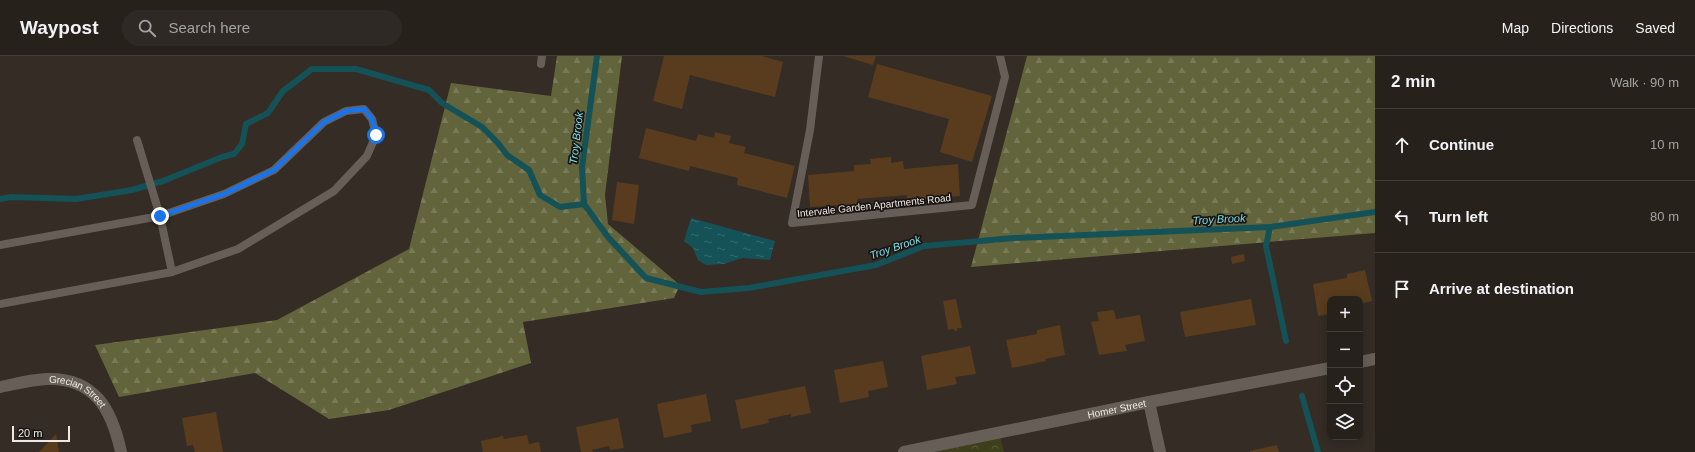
<!DOCTYPE html>
<html lang="en">
<head>
<meta charset="utf-8">
<style>
	body { margin:0; font-family:Helvetica,sans-serif; background:#2f2925; color:#f1f3f6 }
	.controls { position:absolute; right:12px; bottom:12px; display:grid; overflow:hidden; border-radius:8px; box-shadow:0 2px 10px #0003 }
	.controls button { width:36px; height:36px; display:grid; place-items:center; padding:0; border:0; border-bottom:1px solid #433e3b; background:#27211c; color:#f1f3f6; font:20px sans-serif }
	.scale { position:absolute; left:12px; bottom:10px; width:58px; box-sizing:border-box; padding-left:4px; border:2px solid #eee9e4; border-top:0; font-size:11px; line-height:14px; white-space:nowrap; color:#eee9e4; -webkit-text-stroke:3px #191512; paint-order:stroke }
	.stop { position:absolute; width:12px; height:12px; margin:-9px; border:3px solid #1a73e8; border-radius:50%; background:#fff }
	.stop.end { background:#1a73e8; border-color:#fff; box-shadow:0 1px 4px #0008 }
	.list { margin:0; padding:0; list-style:none }
	h2 { display:flex; justify-content:space-between; align-items:center; height:52px; margin:0; padding:0 16px; font-size:17px }
	h2 small { font-size:13px; font-weight:400; color:#a4a3a3 }
	.list li { display:grid; grid-template-columns:26px 1fr auto; gap:12px; align-items:center; box-sizing:border-box; height:72px; padding:0 16px; border-top:1px solid #433e3b }
	.list b { display:block; font-size:15px; white-space:nowrap }
	.list em { font-size:13px; font-style:normal; color:#a4a3a3 }
	.icon { flex:none; width:22px; height:22px; fill:none; stroke:currentColor; stroke-width:2; stroke-linecap:round; stroke-linejoin:round }
	.map { position:relative; flex:none; width:1375px; height:396px; overflow:hidden }
	header { display:flex; align-items:center; gap:24px; box-sizing:border-box; height:56px; padding:0 20px; background:#27211c; border-bottom:1px solid #433e3b }
	header strong { font-size:19px }
	nav { display:flex; gap:22px; margin-inline-start:auto; font-size:14px }
	.search { width:280px; height:36px; background:#2f2925; display:flex; align-items:center; gap:10px; box-sizing:border-box; padding:0 14px; border-radius:22px; color:#a4a3a3; font-size:15px }
	main { display:flex }
	aside { flex:1; background:#27211c }
	.map>svg:first-child { display:block }
	.forest { fill:url(#forest-firs) }
	.park { fill:url(#park-crowns) }
	.water { fill:url(#water-ripples) }
	.lines { fill:none; stroke-linecap:round; stroke-linejoin:round }
	.stream { stroke:#145257; stroke-width:6 }
	.building { fill:#593c1d }
	.service { stroke:#675f57; stroke-width:8 }
	.minor { stroke:#675f57; stroke-width:12 }
	.route { stroke:#1a73e8; stroke-width:5 }
	.labels { text-anchor:middle; stroke-width:3.5; stroke-linejoin:round; paint-order:stroke }
	.street-label { font-size:10px; fill:#eee9e4; stroke:#191512 }
	.water-label { font-size:11px; font-style:italic; fill:#7fdee7; stroke:#191512 }
</style>
</head>
<body>
<header>
<strong>Waypost</strong>
<div class="search"><svg class="icon" aria-label="search" viewBox="0 0 24 24"><circle cx="10" cy="10" r="6"/><path d="M15 15l6 6"/></svg>Search here</div>
<nav><a>Map</a><a>Directions</a><a>Saved</a></nav>
</header>
<main>
<div class="map">
<svg width="1375" height="396" viewBox="0 0 1375 396">
	<defs>
		<pattern id="forest-firs" width="22" height="20" patternUnits="userSpaceOnUse"><rect width="22" height="20" fill="#62643b"/><path d="M5 1l3.5 6h-7zM16 11l3.5 6h-7z" fill="#797a57"/></pattern>
		<pattern id="park-crowns" width="20" height="18" patternUnits="userSpaceOnUse"><rect width="20" height="18" fill="#3e3f1b"/><path d="M2 6a3 3 0 1 1 6 0M12 15a3 3 0 1 1 6 0" fill="none" stroke="#5a5b3c"/></pattern>
		<pattern id="water-ripples" width="26" height="14" patternUnits="userSpaceOnUse"><rect width="26" height="14" fill="#145257"/><path d="M2 4q2-2 4 0t4 0M15 11q2-2 4 0t4 0" fill="none" stroke="#366b6f"/></pattern>
	</defs>
	<rect width="100%" height="100%" fill="#342c25"/>
	<g class="forest">
		<polygon points="557,0 622,0 605,139 608,168 680,229 674,242 523,266 531,307 389,354 329,363 255,317 119,341 95,289 277,264 409,193 451,27 551,40"/>
		<polygon points="1027,0 1375,0 1375,177 971,211"/>
	</g>
	<polygon class="park" points="999,377 1004,396 902,396"/>
	<polygon class="water" points="691,162 775,185 770,204 742,202 724,208 706,209 698,204 693,192 684,185"/>
	<g class="lines">
		<g class="stream">
			<polyline points="597,0 582,111 584,148 608,181 646,222 701,236 749,232 876,209 924,190 1014,182 1270,171 1375,156"/>
			<polyline points="0,143 11,141 76,143 132,134 163,125 222,101 234,98 242,88 246,68 268,57 283,35 312,13 356,13 429,34 442,47 482,71 498,87 507,99 529,114 540,139 560,151 584,148"/>
			<polyline points="1270,171 1266,190 1286,285"/>
			<polyline points="1302,340 1318,396"/>
		</g>
	</g>
	<g class="building">
		<polygon points="664,0 762,0 783,6 775,41 690,19 682,53 653,45"/>
		<polygon points="843,0 876,0 873,9"/>
		<polygon points="877,8 992,40 972,106 940,96 949,63 868,41"/>
		<polygon points="646,72 696,85 698,78 714,82 715,76 731,80 729,87 746,91 744,97 795,110 787,142 737,129 738,122 690,110 689,115 639,102"/>
		<polygon points="891,101 891,107 903,105 904,113 958,108 960,140 907,144 907,139 857,143 858,148 810,151 808,119 854,115 854,109 871,108 870,103"/>
		<polygon points="617,126 639,129 634,168 612,164"/>
		<polygon points="1244,198 1245,205 1232,208 1231,201"/>
		<polygon points="1365,214 1372,245 1360,248 1360,243 1330,243 1330,258 1318,260 1313,228 1347,222 1347,218"/>
		<polygon points="956,243 962,272 957,272 957,275 955,275 954,273 948,274 943,245"/>
		<polygon points="1251,243 1256,269 1185,281 1180,256"/>
		<polygon points="1114,254 1116,263 1140,259 1145,285 1125,289 1127,295 1099,299 1091,266 1099,265 1097,256"/>
		<polygon points="1060,269 1065,299 1045,303 1046,305 1012,312 1006,284 1037,278 1037,274"/>
		<polygon points="970,290 976,318 955,321 957,328 927,334 921,300"/>
		<polygon points="883,305 888,331 868,335 869,341 840,347 834,314"/>
		<polygon points="805,330 811,357 791,361 791,358 768,363 769,367 741,373 735,344"/>
		<polygon points="706,338 711,365 691,369 692,376 664,382 657,348"/>
		<polygon points="216,356 223,396 195,396 193,389 187,390 182,362"/>
		<polygon points="618,362 624,392 610,394 609,390 592,394 593,396 581,396 576,371"/>
		<polygon points="56,378 59,396 39,396"/>
		<polygon points="527,379 529,388 539,386 541,396 483,396 481,385 503,380 504,383"/>
		<polygon points="1277,389 1279,396 1250,396 1250,395"/>
	</g>
	<g class="lines">
		<g class="service">
			<polyline points="819,0 810,74 792,167 972,149 1005,21 1000,0"/>
			<polyline points="541,8 542,0"/>
			<polyline points="137,84 160,160 172,216"/>
			<polyline points="0,189 160,160 224,138 274,114 324,66 346,55 364,53 372,63 376,79 367,100 334,135 238,193 172,216 0,248"/>
		</g>
		<g class="minor">
			<polyline points="1360,306 1375,303"/>
			<path id="s1" d="M0,331C15,328 30,324 46,323C95,321 112,354 121,396"/>
			<polyline points="1149,346 1160,396"/>
			<path id="s2" d="M904,396L1149,346L1330,312"/>
		</g>
	</g>
	<g class="lines">
		<polyline class="route" points="160,160 224,138 274,114 324,66 346,55 364,53 372,63 376,79"/>
	</g>
	<g class="labels">
		<g class="street-label">
			<text transform="translate(874 149) rotate(-6)" y="4">Intervale Garden Apartments Road</text>
			<text dy="4" stroke="none"><textPath href="#s1" startOffset="82">Grecian Street</textPath></text>
			<text dy="4" stroke="none"><textPath href="#s2" startOffset="217">Homer Street</textPath></text>
		</g>
		<g class="water-label">
			<text transform="translate(576 82) rotate(-83)" y="4">Troy Brook</text>
			<text transform="translate(1219 163) rotate(-3)" y="4">Troy Brook</text>
			<text transform="translate(895 191) rotate(-19)" y="4">Troy Brook</text>
		</g>
	</g>
</svg>
<div class="controls">
<button>+</button>
<button>−</button>
<button><svg class="icon" aria-label="locate" viewBox="0 0 24 24"><circle cx="12" cy="12" r="6"/><path d="M12 2v4M12 18v4M2 12h4M18 12h4"/></svg></button>
<button><svg class="icon" aria-label="layers" viewBox="0 0 24 24"><path d="M12 4l9 5-9 5-9-5zM3 14l9 5 9-5"/></svg></button>
</div>
<div class="scale">20 m</div>
<div class="stop" style="left:376px;top:79px"></div>
<div class="stop end" style="left:160px;top:160px"></div>
</div>
<aside>
<h2>2 min<small>Walk · 90 m</small></h2>
<ul class="list">
<li><svg class="icon" aria-label="ahead" viewBox="0 0 24 24"><path d="M12 20V5M6 11l6-6 6 6"/></svg><div><b>Continue</b></div><em>10 m</em></li>
<li><svg class="icon" aria-label="left" viewBox="0 0 24 24"><path d="M17 20v-9H6M10 6l-5 5 5 5"/></svg><div><b>Turn left</b></div><em>80 m</em></li>
<li><svg class="icon" aria-label="arrive" viewBox="0 0 24 24"><path d="M6 21V4h12l-3 4 3 4H6"/></svg><div><b>Arrive at destination</b></div></li>
</ul>
</aside>
</main>
</body>
</html>
